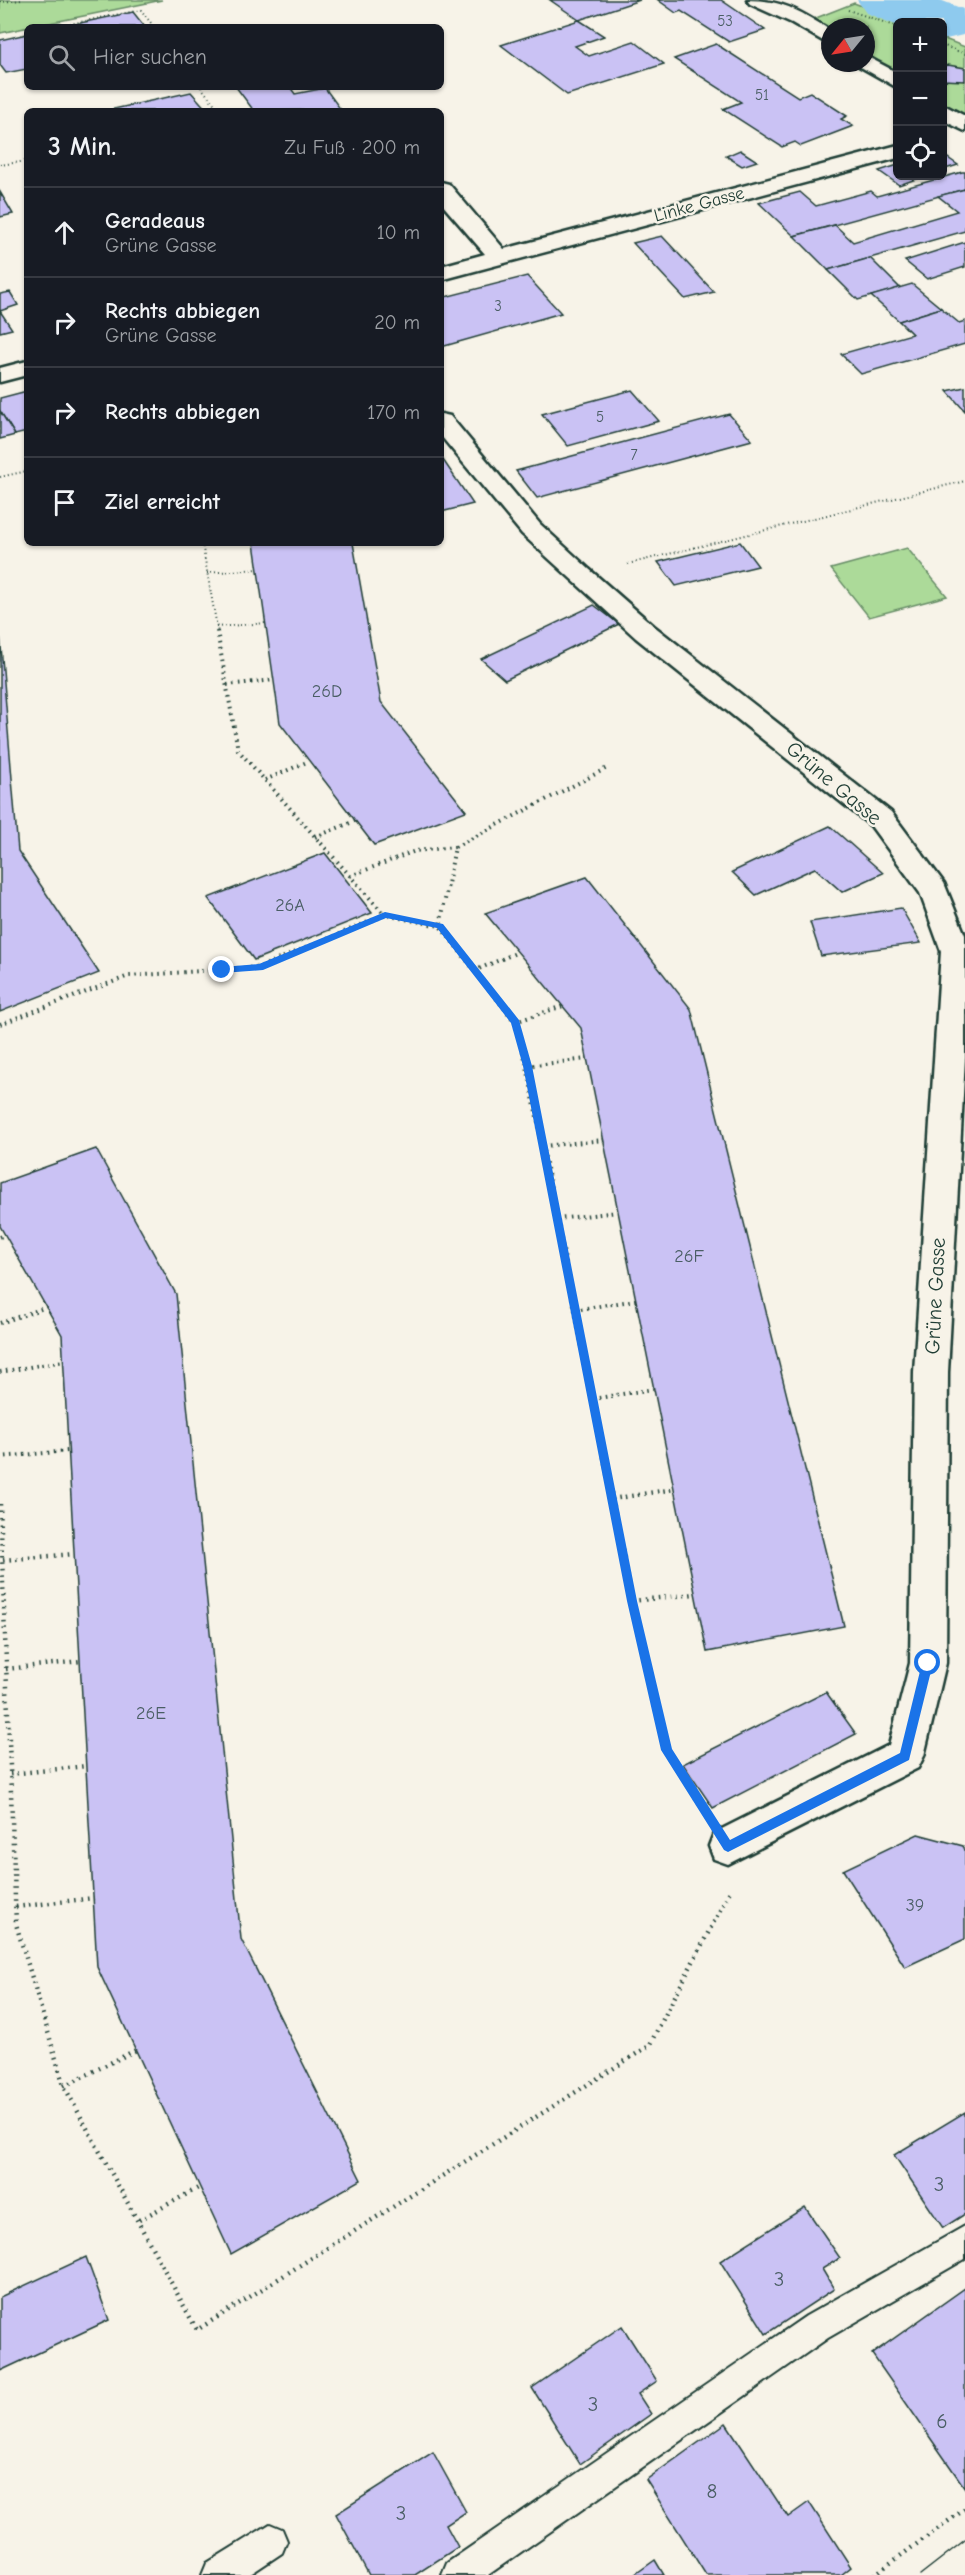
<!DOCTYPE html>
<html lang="de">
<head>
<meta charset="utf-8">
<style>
	body { margin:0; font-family:"Comic Neue",sans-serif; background:#242831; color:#f1f3f6 }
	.controls { position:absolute; right:18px; top:18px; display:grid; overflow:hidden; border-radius:9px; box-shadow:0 2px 4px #0004 }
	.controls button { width:54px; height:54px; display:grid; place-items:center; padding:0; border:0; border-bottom:2px solid #363941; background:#171b24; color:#f1f3f6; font:30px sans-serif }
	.compass { position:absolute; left:821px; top:18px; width:54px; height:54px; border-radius:50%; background:#171b24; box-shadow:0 2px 4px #0004; rotate:240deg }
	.stop { position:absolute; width:18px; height:18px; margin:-14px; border:4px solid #1a73e8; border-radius:50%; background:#fff }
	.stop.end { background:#1a73e8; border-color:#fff; box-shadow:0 2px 6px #0008 }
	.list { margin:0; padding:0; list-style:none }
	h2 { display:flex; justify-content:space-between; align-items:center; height:78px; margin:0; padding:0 24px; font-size:26px }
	h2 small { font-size:20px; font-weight:400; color:#9ea1a6 }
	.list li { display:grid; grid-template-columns:39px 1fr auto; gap:18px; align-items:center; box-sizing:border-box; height:90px; padding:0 24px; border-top:2px solid #363941 }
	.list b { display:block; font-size:22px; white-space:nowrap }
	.list p { margin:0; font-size:20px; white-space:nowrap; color:#9ea1a6 }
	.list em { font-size:20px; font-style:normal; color:#9ea1a6 }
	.icon { flex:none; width:33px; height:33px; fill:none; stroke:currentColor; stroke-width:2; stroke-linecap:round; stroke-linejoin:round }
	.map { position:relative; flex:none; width:965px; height:2575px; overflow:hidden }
	.search { position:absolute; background:#171b24; box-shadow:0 2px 4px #0004; left:24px; top:24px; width:420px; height:66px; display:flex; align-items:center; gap:15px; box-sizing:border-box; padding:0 21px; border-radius:9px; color:#9ea1a6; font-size:22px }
	.panel { position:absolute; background:#171b24; box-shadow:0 2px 4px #0004; left:24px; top:108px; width:420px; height:438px; border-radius:9px }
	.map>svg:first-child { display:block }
	.green { fill:#acda99; stroke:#668c66; stroke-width:1.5 }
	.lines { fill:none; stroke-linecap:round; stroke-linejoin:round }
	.river { fill:#8ecaee; fill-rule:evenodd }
	.building { fill:#cac2f4; stroke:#1f3d34; stroke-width:1.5 }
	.lane-casing { stroke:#1f3d34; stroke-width:4 }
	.street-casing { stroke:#1f3d34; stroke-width:5 }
	.path-far2 { stroke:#1f3d34; stroke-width:2; stroke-dasharray:1 3; stroke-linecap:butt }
	.path-far1 { stroke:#1f3d34; stroke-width:4; stroke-dasharray:1.5 4.5; stroke-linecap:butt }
	.path { stroke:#1f3d34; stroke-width:4.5; stroke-dasharray:1.5 5; stroke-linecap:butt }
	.lane { fill:#f7f3e8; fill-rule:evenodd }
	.street { fill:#f7f3e8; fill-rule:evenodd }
	.tram { stroke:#1f3d34; stroke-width:1.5 }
	.route { fill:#1a73e8 }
	.labels { text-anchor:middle; stroke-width:5; stroke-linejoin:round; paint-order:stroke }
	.far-number-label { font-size:15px; fill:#4a5e64 }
	.far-street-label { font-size:18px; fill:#1f3d34; stroke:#f7f3e8 }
	.number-label { font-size:18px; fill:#4a5e64 }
	.street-label { font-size:21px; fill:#1f3d34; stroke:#f7f3e8 }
	.near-number-label { font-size:21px; fill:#4a5e64 }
</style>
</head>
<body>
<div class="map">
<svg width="965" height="2575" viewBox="0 0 965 2575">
	<rect width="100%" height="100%" fill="#f7f3e8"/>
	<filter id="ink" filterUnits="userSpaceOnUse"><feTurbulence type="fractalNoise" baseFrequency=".0167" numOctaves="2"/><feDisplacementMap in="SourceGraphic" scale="12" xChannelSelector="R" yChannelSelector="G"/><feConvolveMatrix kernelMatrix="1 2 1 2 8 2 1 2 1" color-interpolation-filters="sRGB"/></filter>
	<g filter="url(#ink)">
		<g class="green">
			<polygon points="0,0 162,0 0,33"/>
			<polygon points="854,3 903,22 898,22 897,75 866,55 866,27 830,27 830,32 811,20"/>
			<polygon points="942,38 965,47 965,114 959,114 943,103"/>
			<polygon points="907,548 947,596 869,617 831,569"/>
		</g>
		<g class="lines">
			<polygon class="river" points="857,0 940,0 963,9 965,32 963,35 942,40 942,22 898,22 898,26 866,13"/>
		</g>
		<g class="building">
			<polygon points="550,0 640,0 579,20"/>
			<polygon points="658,0 721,0 765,30 729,42 681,11 676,13"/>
			<polygon points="133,12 145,27 61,27"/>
			<polygon points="579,20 604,36 575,46 589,56 634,41 664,64 567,95 501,45"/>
			<polygon points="27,34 27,69 6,73 0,65 0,40"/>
			<polygon points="716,44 798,97 810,92 847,116 841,119 853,126 801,146 795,142 782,147 723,109 741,102 674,59"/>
			<polygon points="948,65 965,68 965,81 942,80 942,67"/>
			<polygon points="236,87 290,87 295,94 325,88 341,110 254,111"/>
			<polygon points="191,92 208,111 105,111"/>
			<polygon points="740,150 757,161 742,166 726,156"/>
			<polygon points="942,154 958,165 942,170"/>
			<polygon points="898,165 898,176 925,176 899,185 879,171"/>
			<polygon points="962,172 965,172 965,189 794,236 759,203 800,192 816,206 871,191 877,196"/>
			<polygon points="965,189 965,231 828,270 794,236 835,225 853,242 957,211 938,196"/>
			<polygon points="0,192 13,214 0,217"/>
			<polygon points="662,236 714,292 685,299 633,243"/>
			<polygon points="965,242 965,267 927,279 905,261"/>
			<polygon points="870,258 900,288 858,300 828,270"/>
			<polygon points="527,276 561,313 441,347 441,298"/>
			<polygon points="912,284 941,308 899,321 871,296"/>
			<polygon points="10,292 18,305 0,311 0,294"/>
			<polygon points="941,308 959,323 965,321 965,344 861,374 841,354 912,334 899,321"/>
			<polygon points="0,311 12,329 0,332"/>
			<polygon points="965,387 965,411 947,391"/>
			<polygon points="632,390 659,421 568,446 542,414"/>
			<polygon points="27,391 27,432 15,435 0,411 0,398"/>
			<polygon points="0,411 15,435 0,439"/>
			<polygon points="729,414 752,440 537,498 516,471"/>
			<polygon points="441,457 473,504 441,512"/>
			<polygon points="740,542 758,566 676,586 658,562"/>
			<polygon points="254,543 353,543 381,702 466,811 374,845 280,723"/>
			<polygon points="594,605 619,624 505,680 481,659"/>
			<polygon points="0,634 18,851 99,973 0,1012"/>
			<polygon points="830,826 883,873 842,892 815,868 756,895 732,872"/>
			<polygon points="325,853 372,913 254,960 208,898"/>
			<polygon points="587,877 691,1009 844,1626 707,1652 581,1028 485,913"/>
			<polygon points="901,908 921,943 821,956 810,922"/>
			<polygon points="96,1149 176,1294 241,1939 361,2180 231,2254 97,1967 62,1335 0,1226 0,1183"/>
			<polygon points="826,1692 856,1734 713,1808 683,1764"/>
			<polygon points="918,1834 963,1846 965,1850 965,1939 905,1967 843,1870"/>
			<polygon points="965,2112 965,2214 943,2228 894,2155"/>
			<polygon points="805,2207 840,2258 822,2269 834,2289 766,2334 720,2261"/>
			<polygon points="86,2257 109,2320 0,2371 0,2297"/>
			<polygon points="965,2288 965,2488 872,2354"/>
			<polygon points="622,2326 657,2381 638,2394 651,2414 580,2464 532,2388"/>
			<polygon points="726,2423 788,2517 809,2502 851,2567 841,2575 706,2575 646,2480"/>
			<polygon points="433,2452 466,2512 446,2525 458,2547 415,2575 369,2575 336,2514"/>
			<polygon points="655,2560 664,2575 634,2575"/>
		</g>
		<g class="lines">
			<defs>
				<g id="lane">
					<polygon points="965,2226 965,2259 828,2338 488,2575 442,2575 447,2563 806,2316"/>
					<polygon points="270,2524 282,2529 287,2541 282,2553 249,2575 202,2575 207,2563"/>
				</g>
				<g id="street">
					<path d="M747,0C783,0 800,11 830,30V45L792,23L750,4Z"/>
					<polygon points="866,56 898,73 898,88 859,66 856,63 866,63"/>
					<polygon points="942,104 965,116 965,131 942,120"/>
					<polygon points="898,145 898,158 441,280 441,266 485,254 441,203 441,182 449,184 504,249"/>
					<polygon points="27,361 27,375 0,382 0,368"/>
					<polygon points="441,414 450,416 540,524 589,569 654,626 891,812 944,883 965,935 965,1058 948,1372 946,1663 924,1756 918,1768 728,1864 714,1859 709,1846 714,1833 889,1745 910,1663 914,1372 941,951 920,893 871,826 636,638 522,534 441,436"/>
				</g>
			</defs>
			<use href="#lane" class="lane-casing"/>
			<use href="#street" class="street-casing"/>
			<g class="path-far2">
				<polyline points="0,2 22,0"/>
				<polyline points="848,10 898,27"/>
				<polyline points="54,27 141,10 154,27"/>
				<polyline points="942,45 965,54"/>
				<polyline points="201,87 220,111"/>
				<polyline points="0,165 27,161"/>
				<polyline points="0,477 27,471"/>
				<polyline points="202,543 218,633"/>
				<polyline points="628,564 965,481"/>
				<polyline points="207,573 258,569"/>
				<polyline points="216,627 266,623"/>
			</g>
			<g class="path-far1">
				<polyline points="217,631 238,750 385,915"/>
				<polyline points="227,685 274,680"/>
				<polyline points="265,780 309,761"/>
				<polyline points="315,837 355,821"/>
				<polyline points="455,847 609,767"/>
				<polyline points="350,876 415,851 455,847 440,926"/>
				<polyline points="474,971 518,952"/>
				<polyline points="515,1022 563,1006"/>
				<polyline points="0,1024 129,976 260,967 385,915 440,926 515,1022 527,1066 606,1469"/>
				<polyline points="527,1066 587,1059"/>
				<polyline points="543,1146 604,1140"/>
				<polyline points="557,1219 618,1212"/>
				<polyline points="0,1237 5,1235"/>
				<polyline points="575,1310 636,1300"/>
				<polyline points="0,1323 47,1307"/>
				<polyline points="0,1372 64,1361"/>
				<polyline points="593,1399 653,1389"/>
				<polyline points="0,1457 68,1451"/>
			</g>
			<g class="path">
				<polyline points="606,1467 632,1601 667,1750 701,1805"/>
				<polyline points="612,1499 674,1489"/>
				<polyline points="0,1504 16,1924 64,2086 197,2330 649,2046 730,1891"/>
				<polyline points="3,1560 74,1554"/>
				<polyline points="632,1601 695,1594"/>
				<polyline points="6,1669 81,1661"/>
				<polyline points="10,1774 87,1766"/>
				<polyline points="16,1907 94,1898"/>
				<polyline points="64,2086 136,2050"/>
				<polyline points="139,2220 200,2187"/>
				<polyline points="874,2575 965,2509"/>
			</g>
			<use href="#lane" class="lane"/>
			<use href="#street" class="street"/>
			<polyline class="tram" points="920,2575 965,2540"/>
		</g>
	</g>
	<polygon class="route" points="385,912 443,924 519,1020 532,1066 637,1601 672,1749 730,1840 900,1753 922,1663 928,1658 933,1663 909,1760 728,1852 724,1850 661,1750 627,1601 523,1066 511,1023 437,928 386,918 263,970 222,973 218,970 222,967 259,964"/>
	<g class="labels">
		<g class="far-number-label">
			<text x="725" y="26">53</text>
			<text x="762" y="100">51</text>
			<text x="498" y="311">3</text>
			<text x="600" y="422">5</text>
			<text x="634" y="460">7</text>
		</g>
		<g class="far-street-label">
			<text transform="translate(699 204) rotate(-15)" y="6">Linke Gasse</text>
		</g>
		<g class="number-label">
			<text x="327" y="697">26D</text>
			<text x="290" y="911">26A</text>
			<text x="689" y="1262">26F</text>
			<text x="151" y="1719">26E</text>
			<text x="915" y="1911">39</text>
		</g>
		<g class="street-label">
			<text transform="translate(834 783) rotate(40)" y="7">Grüne Gasse</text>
			<text transform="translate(935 1296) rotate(-87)" y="7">Grüne Gasse</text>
		</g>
		<g class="near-number-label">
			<text x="939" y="2191">3</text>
			<text x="779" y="2286">3</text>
			<text x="593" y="2411">3</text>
			<text x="942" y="2428">6</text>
			<text x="712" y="2498">8</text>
			<text x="401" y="2520">3</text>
		</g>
	</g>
</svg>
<div class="controls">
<button>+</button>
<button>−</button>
<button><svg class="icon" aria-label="locate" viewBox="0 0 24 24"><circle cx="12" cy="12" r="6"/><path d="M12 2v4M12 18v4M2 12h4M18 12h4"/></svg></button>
</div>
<svg class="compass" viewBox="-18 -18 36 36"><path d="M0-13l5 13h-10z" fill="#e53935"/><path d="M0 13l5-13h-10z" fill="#9ea1a6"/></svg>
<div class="stop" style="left:928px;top:1663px"></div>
<div class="stop end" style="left:222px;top:970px"></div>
<div class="search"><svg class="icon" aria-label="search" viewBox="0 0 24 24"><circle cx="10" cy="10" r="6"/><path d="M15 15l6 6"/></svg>Hier suchen</div>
<section class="panel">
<h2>3 Min.<small>Zu Fuß · 200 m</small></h2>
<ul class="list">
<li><svg class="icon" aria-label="ahead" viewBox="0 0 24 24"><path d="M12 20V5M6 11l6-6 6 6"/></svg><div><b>Geradeaus</b><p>Grüne Gasse</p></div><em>10 m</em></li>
<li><svg class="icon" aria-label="right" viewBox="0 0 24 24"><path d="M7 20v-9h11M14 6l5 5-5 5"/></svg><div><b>Rechts abbiegen</b><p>Grüne Gasse</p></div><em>20 m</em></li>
<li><svg class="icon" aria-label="right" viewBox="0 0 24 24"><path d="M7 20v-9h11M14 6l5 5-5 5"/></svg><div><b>Rechts abbiegen</b></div><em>170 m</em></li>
<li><svg class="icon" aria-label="arrive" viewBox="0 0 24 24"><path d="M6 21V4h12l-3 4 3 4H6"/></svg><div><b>Ziel erreicht</b></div></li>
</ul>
</section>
</div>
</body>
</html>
